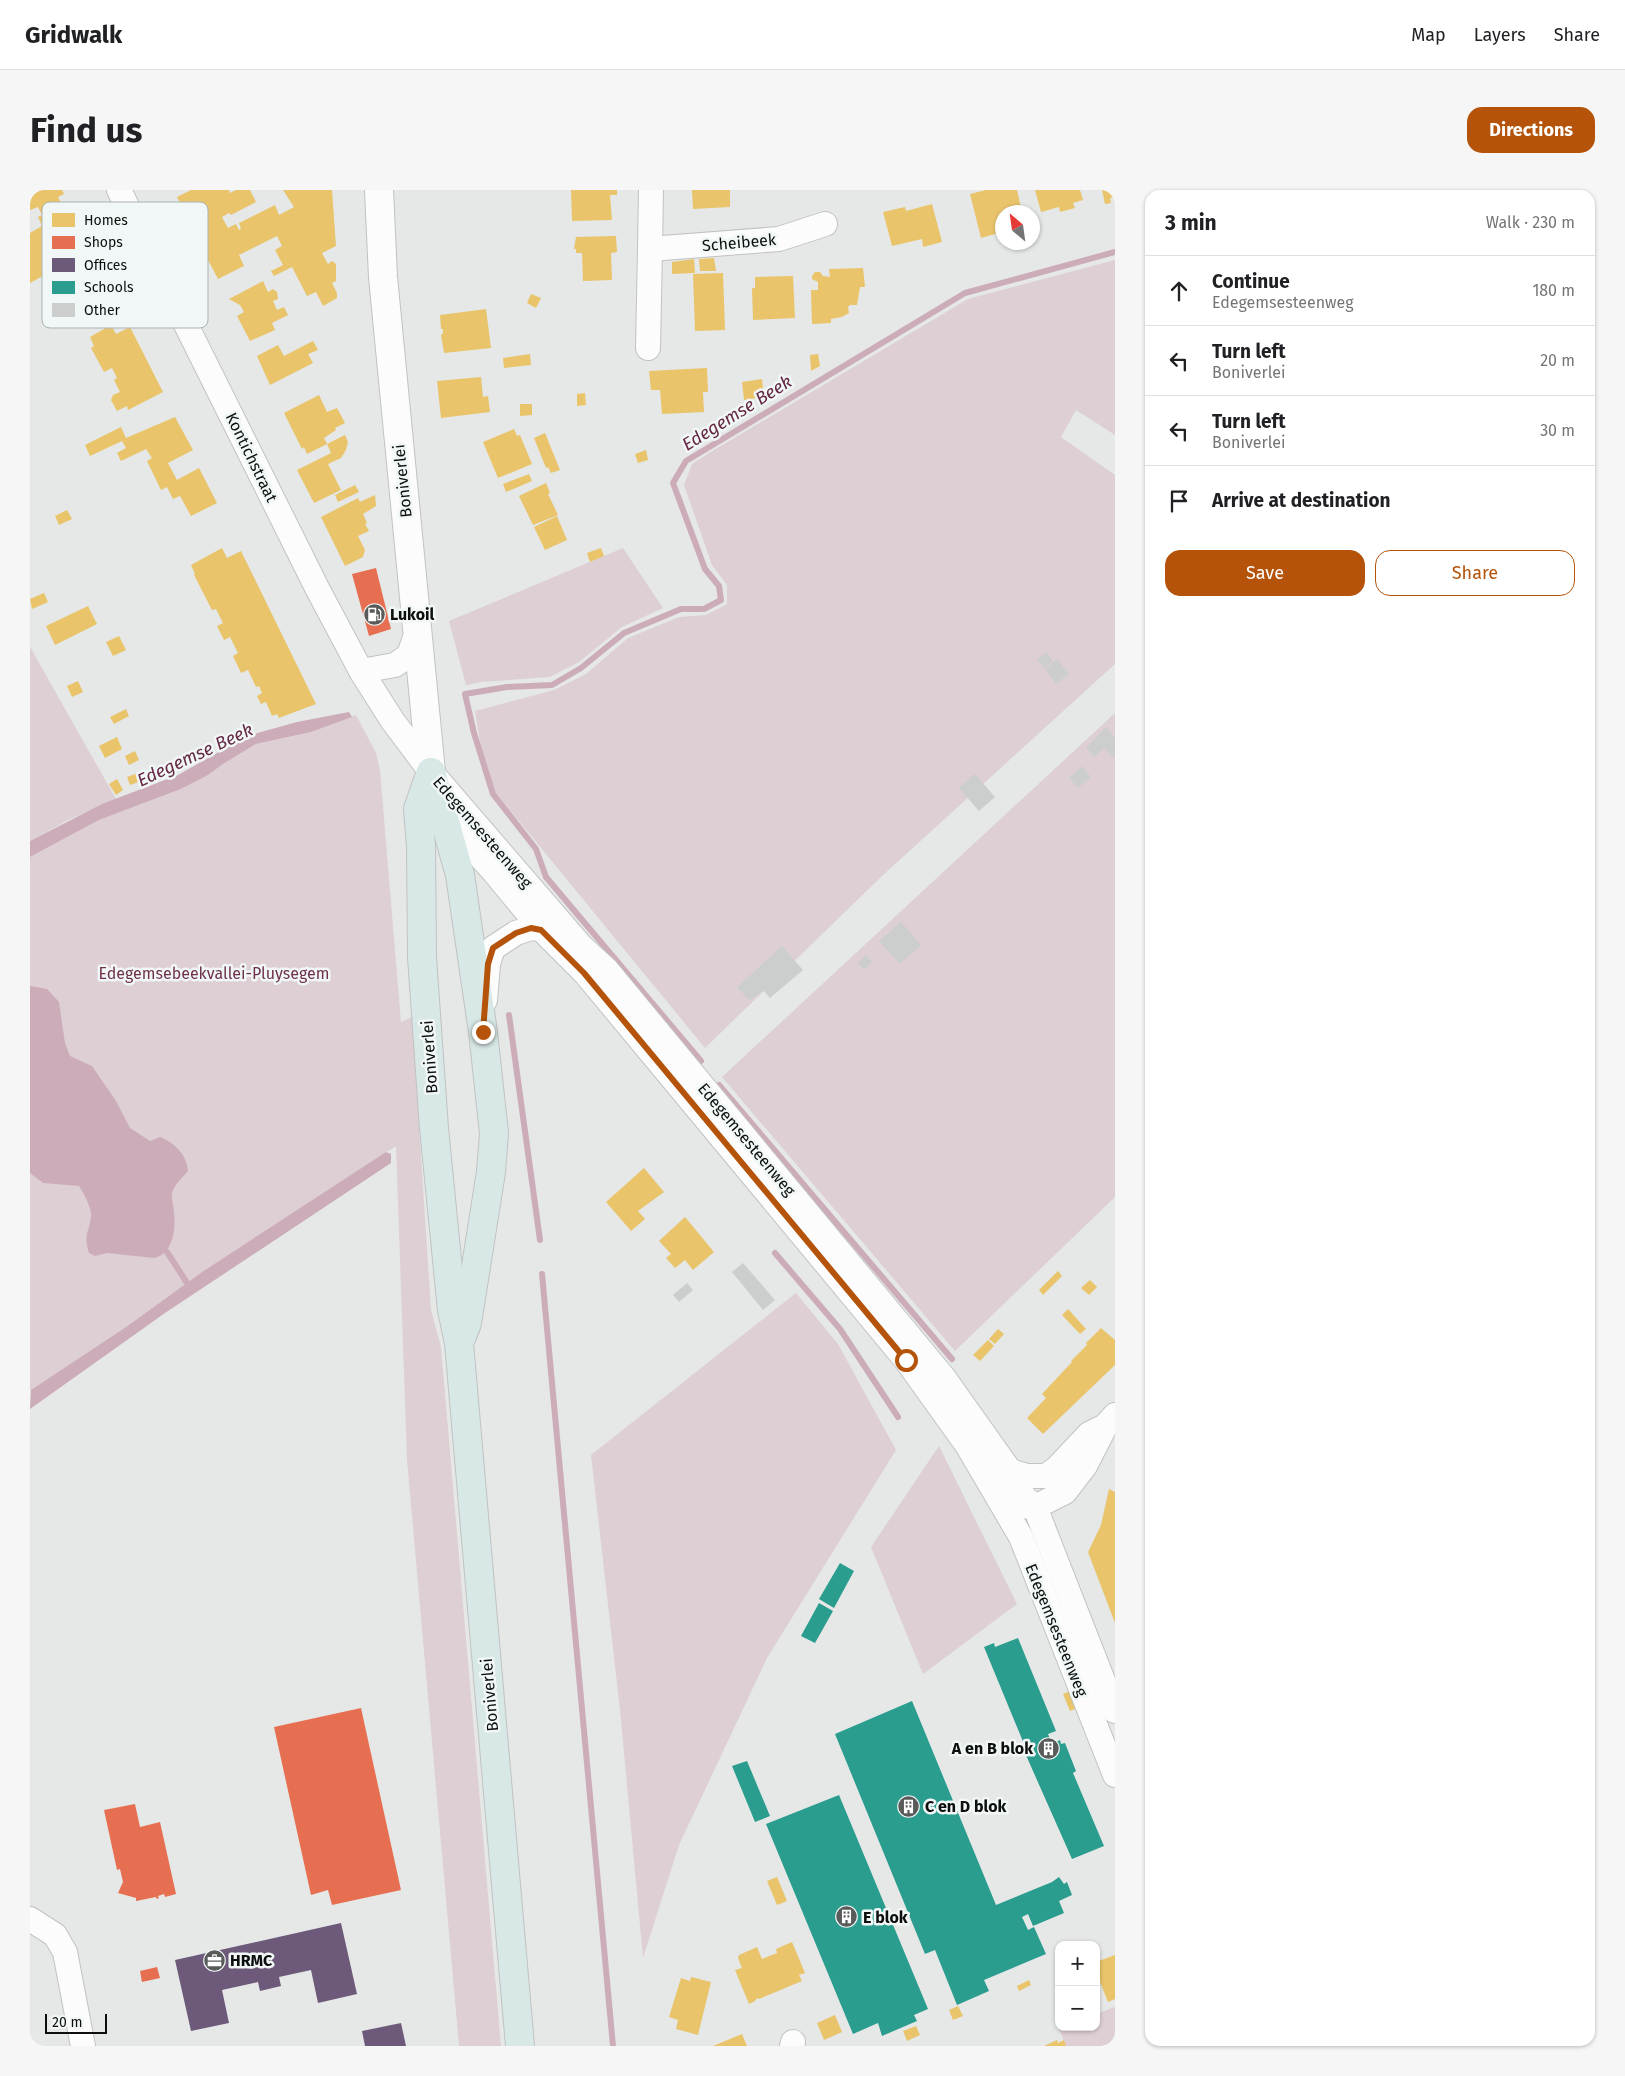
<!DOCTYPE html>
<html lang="en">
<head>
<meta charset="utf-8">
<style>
	body { margin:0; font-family:"Fira Sans",sans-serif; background:#f6f6f6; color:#202124 }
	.controls { position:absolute; right:15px; bottom:15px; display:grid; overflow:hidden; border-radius:10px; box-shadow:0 1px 4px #0004 }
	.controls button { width:45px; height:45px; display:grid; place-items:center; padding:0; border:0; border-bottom:1px solid #e0e0e0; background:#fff; color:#202124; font:25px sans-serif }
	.compass { position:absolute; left:965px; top:15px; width:45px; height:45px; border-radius:50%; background:#fff; box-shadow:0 1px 4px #0004; rotate:331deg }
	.scale { position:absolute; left:15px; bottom:12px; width:62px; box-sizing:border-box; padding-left:5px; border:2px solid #0d0f0f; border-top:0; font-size:14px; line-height:18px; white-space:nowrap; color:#0d0f0f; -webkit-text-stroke:4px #f1f7f6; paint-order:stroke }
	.stop { position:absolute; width:15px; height:15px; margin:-11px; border:4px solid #b45309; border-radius:50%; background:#fff }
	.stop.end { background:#b45309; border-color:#fff; box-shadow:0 1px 5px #0008 }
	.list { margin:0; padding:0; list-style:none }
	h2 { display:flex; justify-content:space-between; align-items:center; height:65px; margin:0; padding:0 20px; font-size:21px }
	h2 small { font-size:16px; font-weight:400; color:#757577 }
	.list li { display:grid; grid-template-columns:32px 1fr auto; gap:15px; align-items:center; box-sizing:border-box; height:70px; padding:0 20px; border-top:1px solid #e0e0e0 }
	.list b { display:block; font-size:19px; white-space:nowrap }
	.list p { margin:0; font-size:16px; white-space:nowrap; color:#757577 }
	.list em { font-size:16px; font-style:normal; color:#757577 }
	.actions { display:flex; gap:10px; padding:15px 20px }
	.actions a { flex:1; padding:11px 0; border:1px solid #b45309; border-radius:15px; text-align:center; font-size:18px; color:#b45309 }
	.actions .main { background:#b45309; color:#fff }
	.icon { flex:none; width:28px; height:28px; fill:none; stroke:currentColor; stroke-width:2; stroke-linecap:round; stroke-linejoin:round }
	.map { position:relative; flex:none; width:1085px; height:1856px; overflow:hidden; border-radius:15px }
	header { display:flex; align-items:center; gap:30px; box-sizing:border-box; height:70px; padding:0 25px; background:#fff; border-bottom:1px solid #e0e0e0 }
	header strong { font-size:24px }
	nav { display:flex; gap:28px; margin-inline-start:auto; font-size:18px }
	.intro { display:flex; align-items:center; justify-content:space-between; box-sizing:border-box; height:120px; padding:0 30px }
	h1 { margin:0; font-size:35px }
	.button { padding:12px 22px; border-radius:15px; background:#b45309; color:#fff; font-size:18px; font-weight:700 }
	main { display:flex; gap:30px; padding:0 30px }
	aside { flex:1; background:#fff; border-radius:15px; box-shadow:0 1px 4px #0004 }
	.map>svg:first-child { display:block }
	.green { fill:#decfd5 }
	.water { fill:#cdacb9 }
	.homes { fill:#e9c46a }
	.shops { fill:#e76f51 }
	.offices { fill:#6d597a }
	.schools { fill:#2a9d8f }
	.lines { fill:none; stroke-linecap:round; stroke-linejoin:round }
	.stream { stroke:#cdacb9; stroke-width:6 }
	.building { fill:#cccecd }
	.street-casing { stroke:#c1c3c3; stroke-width:26 }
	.secondary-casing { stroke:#c1c3c3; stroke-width:30 }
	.highway-casing { stroke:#c0c2c2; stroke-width:30 }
	.street { stroke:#fbfcfb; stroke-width:24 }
	.secondary { stroke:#fbfcfb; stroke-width:28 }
	.highway { stroke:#d8e8e6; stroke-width:28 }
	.route { stroke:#b45309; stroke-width:6 }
	.labels { text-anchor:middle; stroke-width:5; stroke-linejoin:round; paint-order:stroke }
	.street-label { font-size:16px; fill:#0d0f0f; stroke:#f1f7f6 }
	.poi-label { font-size:16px; font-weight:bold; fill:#0d0f0f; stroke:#f1f7f6; text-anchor:start }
	.park-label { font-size:16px; fill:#6f314e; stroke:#f1f7f6 }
	.water-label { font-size:18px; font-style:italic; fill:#652845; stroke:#f1f7f6 }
	.key { fill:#f1f7f6; stroke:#adb1b1; stroke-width:1 }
	.key-label { font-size:14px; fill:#0d0f0f }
</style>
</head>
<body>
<header>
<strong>Gridwalk</strong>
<nav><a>Map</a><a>Layers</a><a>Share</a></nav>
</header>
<div class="intro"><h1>Find us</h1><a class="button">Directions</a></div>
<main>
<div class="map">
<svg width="1085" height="1856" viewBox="0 0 1085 1856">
	<rect width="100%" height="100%" fill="#e5e8e7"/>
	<g class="green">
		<polygon points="1085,70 1085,245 1046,220 1031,247 1085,285 1085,474 852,686 675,858 466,603 453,569 445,521 524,500 556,484 598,448 649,427 676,425 697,414 697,395 682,375 654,295 662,274 679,263 938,109"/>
		<polygon points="593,358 633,418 592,437 549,472 520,487 451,492 436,495 419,431"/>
		<polygon points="0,457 86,609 38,630 0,651"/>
		<polygon points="1085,523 1085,1007 925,1161 692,887"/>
		<polygon points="326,525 346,563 350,580 371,832 382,827 401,1120 411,1157 471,1856 429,1856 377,1270 366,956 172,1082 96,1137 0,1201 0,667 69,630 151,599 178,585 193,574 226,554 281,542"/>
		<polygon points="766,1103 808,1154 866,1260 737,1468 649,1655 613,1768 590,1520 561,1265"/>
		<polygon points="909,1256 987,1414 893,1484 841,1357"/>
		<polygon points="1085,1817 1085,1856 1036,1856 1029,1839 1035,1837 1066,1837 1066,1824"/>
	</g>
	<g class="water">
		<polygon points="319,522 322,527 281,542 226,554 193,574 178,585 151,599 69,630 0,667 0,651 72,614 148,585 217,546 267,532"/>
		<path d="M0,796L17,799L29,812L35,853L40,866L62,876L86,911L100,938L120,951L130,947C145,953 157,965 158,981C152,988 144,995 142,1003C141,1009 144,1017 144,1022C146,1039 143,1064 124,1068L77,1063L65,1066L59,1063C53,1044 59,1043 61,1027C62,1018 54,1004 49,996L13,993L0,983Z"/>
		<polygon points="356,962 361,964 361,973 135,1123 0,1219 1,1200 96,1137 172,1082"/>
	</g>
	<g class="homes">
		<polygon points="0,0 32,0 34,4 28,7 32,15 24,20 37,44 28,48 40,71 0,93 0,43 12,36 8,27 12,25 8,17 0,20"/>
		<polygon points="161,0 199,0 200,3 206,0 220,0 226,12 201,25 199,23 192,27 198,38 206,34 209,40 211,39 209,33 245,15 249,25 264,17 253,0 302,0 306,56 292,63 298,74 302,71 306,74 306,91 302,93 307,103 307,108 293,116 286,102 277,106 262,77 244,86 241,81 253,75 245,60 252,56 247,46 209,65 214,76 188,89 169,53 171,52 147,7"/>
		<polygon points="541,0 587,0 587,5 580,5 582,30 542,31"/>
		<polygon points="662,0 700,0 700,17 663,19"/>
		<polygon points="956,0 987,0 992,22 972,22 972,42 951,48 940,4"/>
		<polygon points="1005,0 1050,0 1053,10 1043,13 1045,18 1030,22 1029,17 1011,22"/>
		<polygon points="1072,0 1085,0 1085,7 1080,8 1081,13 1075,14"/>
		<polygon points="902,14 912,52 893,57 892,49 862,56 853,22 875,17 876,21"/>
		<polygon points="586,46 587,62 581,63 582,90 553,91 552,63 546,63 546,59 544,59 546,47"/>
		<polygon points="684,68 686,81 670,81 669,69"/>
		<polygon points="664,69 665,83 642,84 642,72"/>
		<polygon points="833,78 835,97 830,97 827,115 820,115 818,117 819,123 812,127 801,129 801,133 782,134 781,100 788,100 788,92 782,89 782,86 785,82 790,82 793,86 800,87 799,79"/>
		<polygon points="693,83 695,140 665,141 663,84"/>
		<polygon points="763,86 765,128 723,130 722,98 725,98 725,87"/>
		<polygon points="233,91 238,102 243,99 247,102 248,109 243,111 247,120 254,117 258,125 242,133 245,140 220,151 207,126 214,122 210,115 199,109"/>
		<polygon points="501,104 511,108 506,118 497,113"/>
		<polygon points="456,119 461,158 414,163 411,145 413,143 413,139 411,139 410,125"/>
		<polygon points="81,135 86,144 100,137 133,202 98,220 97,216 87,221 81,210 83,205 90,202 84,190 87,188 82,178 74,182 61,158 64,156 60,147"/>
		<polygon points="283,151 288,160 278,164 283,173 240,195 227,166 248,155 254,166"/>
		<polygon points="500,164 501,175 474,178 473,168"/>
		<polygon points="788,164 790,176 781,181 780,165"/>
		<polygon points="677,178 678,202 673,202 674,222 632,224 630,200 621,200 619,181"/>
		<polygon points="451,187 453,207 458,206 460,222 411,228 407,191"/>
		<polygon points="732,189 734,207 714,210 712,192"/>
		<polygon points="555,203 556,215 547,216 547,204"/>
		<polygon points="289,205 297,222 307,218 315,233 305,238 306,240 294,248 297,254 277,264 274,257 272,259 254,223"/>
		<polygon points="490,214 502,214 502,225 490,226"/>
		<polygon points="145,227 163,260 138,273 147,290 169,278 187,313 161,326 150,306 143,309 137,297 131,300 117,271 122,268 116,259 91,271 87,263 96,258 92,251 60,266 55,255 91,237 96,248"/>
		<polygon points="484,239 487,246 490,245 502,274 468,288 453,252"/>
		<polygon points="515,243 530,280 521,283 518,277 516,278 504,248"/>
		<polygon points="315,245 318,252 316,260 311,268 298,274 311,300 284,313 267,280 301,263 297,254"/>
		<polygon points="616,260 618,270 608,273 605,264"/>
		<polygon points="499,284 502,291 476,302 473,294"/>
		<polygon points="516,293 520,303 518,304 528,325 503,335 489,306"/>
		<polygon points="325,295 329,302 308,312 305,305"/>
		<polygon points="345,305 346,316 333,324 337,333 335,334 339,341 328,346 335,360 333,367 315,376 291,327 328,308 330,312"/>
		<polygon points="37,320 42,329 29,335 25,326"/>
		<polygon points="527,326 537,350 515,360 504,337"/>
		<polygon points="192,358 197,368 211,361 286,514 249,528 247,524 242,526 236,512 231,514 227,506 232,503 229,496 226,497 218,480 211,483 203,466 208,463 200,447 194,450 187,436 193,433 186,419 182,420 164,385 165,384 161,375"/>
		<polygon points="571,358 574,366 560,372 557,363"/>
		<polygon points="14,403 18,412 2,419 0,409"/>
		<polygon points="58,416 67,434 25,455 16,436"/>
		<polygon points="89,446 96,460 83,466 76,452"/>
		<polygon points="48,491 53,502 42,507 37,496"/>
		<polygon points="96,519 99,526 84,534 80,527"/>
		<polygon points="87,547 92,559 75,568 69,556"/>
		<polygon points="105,561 109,570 99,575 95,566"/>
		<polygon points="108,583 111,591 100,595 97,587"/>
		<polygon points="87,589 93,600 86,605 79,594"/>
		<polygon points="614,978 634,1002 608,1021 615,1029 601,1041 576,1012"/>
		<polygon points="655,1027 684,1062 663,1080 655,1070 645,1078 636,1068 641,1064 629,1051"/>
		<polygon points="1028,1081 1032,1086 1013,1105 1009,1100"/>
		<polygon points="1060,1090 1067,1097 1059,1105 1051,1098"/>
		<polygon points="1038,1119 1056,1139 1050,1144 1032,1125"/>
		<polygon points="1071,1138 1085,1150 1085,1175 1013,1244 997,1228 1016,1208 1012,1204 1042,1172 1041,1171 1057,1155 1056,1153"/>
		<polygon points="968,1139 974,1144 965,1154 959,1149"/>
		<polygon points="958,1150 964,1156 950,1171 943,1165"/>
		<polygon points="1079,1299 1085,1302 1085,1433 1058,1362 1071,1335"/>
		<polygon points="1048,1498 1055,1515 1040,1521 1033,1504"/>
		<polygon points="747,1687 757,1711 747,1715 737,1691"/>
		<polygon points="762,1752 775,1783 769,1785 772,1791 729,1809 727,1808 725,1811 719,1814 705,1780 712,1778 708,1768 709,1765 727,1757 732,1769 747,1763 746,1759"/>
		<polygon points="1085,1765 1085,1809 1078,1812 1066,1782 1066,1772"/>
		<polygon points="661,1787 681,1792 668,1845 646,1839 648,1830 639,1827 651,1788 660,1791"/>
		<polygon points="999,1790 1001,1795 989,1801 987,1796"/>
		<polygon points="928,1816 933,1826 923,1830 919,1820"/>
		<polygon points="805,1825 812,1842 794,1850 787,1833"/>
		<polygon points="886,1836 890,1845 877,1851 873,1841"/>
		<polygon points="712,1844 717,1856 683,1856"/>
		<polygon points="1027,1850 1028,1853 1034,1850 1036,1856 1014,1856"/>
	</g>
	<g class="shops">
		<polygon points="346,378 361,439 339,446 322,384"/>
		<polygon points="331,1518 371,1700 302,1715 298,1700 281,1705 244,1537"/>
		<polygon points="105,1614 110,1637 130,1632 146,1704 135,1707 134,1704 128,1706 129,1708 127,1709 126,1707 106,1711 106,1708 88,1703 93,1692 90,1679 87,1680 74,1620"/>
		<polygon points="127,1777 130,1788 112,1792 110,1781"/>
	</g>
	<g class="offices">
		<polygon points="311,1733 327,1804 288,1813 281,1780 249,1787 251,1796 230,1801 228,1792 192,1800 199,1833 161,1841 145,1770"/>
		<polygon points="371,1833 376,1856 335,1856 332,1841"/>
	</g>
	<g class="schools">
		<polygon points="810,1373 824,1381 804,1418 789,1409"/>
		<polygon points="789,1413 803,1421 785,1453 771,1446"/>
		<polygon points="988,1448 1026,1541 1018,1544 1022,1554 1030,1550 1031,1554 1035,1553 1046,1581 1043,1583 1074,1656 1042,1669 995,1563 1002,1562 998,1552 994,1554 954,1457 964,1453 965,1457"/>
		<polygon points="882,1511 966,1715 1022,1692 1029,1687 1034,1694 1037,1692 1042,1705 1029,1711 1034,1723 1003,1736 998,1724 992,1727 998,1740 1004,1737 1016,1764 954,1790 959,1801 927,1815 905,1760 895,1764 805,1544"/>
		<polygon points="717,1571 740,1626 725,1632 702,1576"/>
		<polygon points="809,1605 898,1819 884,1825 887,1831 852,1846 848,1833 823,1844 736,1634"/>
	</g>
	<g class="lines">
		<g class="stream">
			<polyline points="479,825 510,1050"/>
			<polyline points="671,871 516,687 506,659 463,604 444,543 435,504 477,497 522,495 551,478 594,443 651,419 674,419 691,410 689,396 675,379 643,293 656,271 935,103 1085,62"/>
			<polyline points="689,895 922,1169"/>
			<polyline points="137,1062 161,1099"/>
			<polyline points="745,1063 810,1139 868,1227"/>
			<polyline points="512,1084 583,1856"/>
		</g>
	</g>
	<g class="building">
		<polygon points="1017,462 1023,471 1014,478 1007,469"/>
		<polygon points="1027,469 1039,484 1026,494 1015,479"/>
		<polygon points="1076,537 1085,548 1085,566 1083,568 1074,558 1064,567 1056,558"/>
		<polygon points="1052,576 1061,587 1048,598 1039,588"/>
		<polygon points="945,584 965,607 949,621 929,598"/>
		<polygon points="871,732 891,755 870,774 849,751"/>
		<polygon points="752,756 773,780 740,808 734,801 719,810 707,797"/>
		<polygon points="836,765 842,772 834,780 828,773"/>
		<polygon points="713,1073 745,1110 733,1120 702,1082"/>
		<polygon points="657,1093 663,1100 649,1112 643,1105"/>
	</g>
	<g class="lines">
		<defs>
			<g id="street">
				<polyline points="89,0 287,398 331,481 362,530 401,582 551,756 576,779 914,1188 980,1281 994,1307 1005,1317 1085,1521"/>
				<polyline points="621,0 620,59 749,49 795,34"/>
				<polyline points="618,158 620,59"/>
				<polyline points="331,481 365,475 379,465 387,442"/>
				<polyline points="420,621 434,649 464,682 511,739 555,783 876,1170 937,1255 991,1347 1085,1585"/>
				<polyline points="455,810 458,774 463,758 486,743 501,738 511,739"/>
				<polyline points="980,1281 997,1286 1016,1286 1027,1278 1059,1244 1071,1238"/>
				<polyline points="990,1316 1005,1317 1035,1302 1055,1276 1076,1235 1085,1225"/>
				<polyline points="0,1729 25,1745 35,1762 53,1856"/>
				<polyline points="762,1856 763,1852"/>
			</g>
			<polyline id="secondary" points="349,0 353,87 401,582"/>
			<g id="highway">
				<polyline points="401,582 388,619 391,656 392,767 404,938 422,1120 429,1153 490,1856"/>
				<polyline points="401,582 430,685 453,842 464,943 461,982 437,1133 432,1146"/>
			</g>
		</defs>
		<use href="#street" class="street-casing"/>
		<use href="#secondary" class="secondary-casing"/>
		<use href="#highway" class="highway-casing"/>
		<use href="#street" class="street"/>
		<use href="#secondary" class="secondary"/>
		<use href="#highway" class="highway"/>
	</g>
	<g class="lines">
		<polyline class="route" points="453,842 458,774 463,758 486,743 501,738 511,740 554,783 876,1170"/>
	</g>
	<defs>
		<symbol id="fuel-disc" viewBox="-11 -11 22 22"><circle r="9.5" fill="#595b5b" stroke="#f1f7f6"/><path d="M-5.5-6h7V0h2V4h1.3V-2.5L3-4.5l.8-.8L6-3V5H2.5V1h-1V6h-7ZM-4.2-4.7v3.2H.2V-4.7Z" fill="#fff"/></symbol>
		<symbol id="building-disc" viewBox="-11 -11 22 22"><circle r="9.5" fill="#595b5b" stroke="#f1f7f6"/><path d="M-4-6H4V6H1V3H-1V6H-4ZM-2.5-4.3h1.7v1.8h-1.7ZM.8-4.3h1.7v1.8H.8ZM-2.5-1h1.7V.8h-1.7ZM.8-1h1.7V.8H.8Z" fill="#fff"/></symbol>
		<symbol id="office-disc" viewBox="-11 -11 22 22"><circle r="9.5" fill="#595b5b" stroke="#f1f7f6"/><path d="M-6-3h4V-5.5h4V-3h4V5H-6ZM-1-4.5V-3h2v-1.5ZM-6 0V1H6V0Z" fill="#fff"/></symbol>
	</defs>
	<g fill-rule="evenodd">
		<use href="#fuel-disc" x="332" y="412" width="25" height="25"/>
		<use href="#building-disc" x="1006" y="1546" width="25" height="25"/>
		<use href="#building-disc" x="866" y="1604" width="25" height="25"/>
		<use href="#building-disc" x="804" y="1714" width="25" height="25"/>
		<use href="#office-disc" x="172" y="1758" width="25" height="25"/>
	</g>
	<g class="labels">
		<g class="street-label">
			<text transform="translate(709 52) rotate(-5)" y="6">Scheibeek</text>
			<text transform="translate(222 267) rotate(64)" y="6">Kontichstraat</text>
			<text transform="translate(372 291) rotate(-96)" y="6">Boniverlei</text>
			<text transform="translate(453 642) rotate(49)" y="6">Edegemsesteenweg</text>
			<text transform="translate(399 867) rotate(-94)" y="6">Boniverlei</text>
			<text transform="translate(717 949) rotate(50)" y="6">Edegemsesteenweg</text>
			<text transform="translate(1027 1440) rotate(68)" y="6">Edegemsesteenweg</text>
			<text transform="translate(459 1505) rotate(-95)" y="6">Boniverlei</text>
		</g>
		<g class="poi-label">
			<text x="360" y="430">Lukoil</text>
			<text x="1003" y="1564" text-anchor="end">A en B blok</text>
			<text x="895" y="1622">C en D blok</text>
			<text x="833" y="1733">E blok</text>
			<text x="200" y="1776">HRMC</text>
		</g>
		<g class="park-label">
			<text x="184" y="789">Edegemsebeekvallei-Pluysegem</text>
		</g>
		<g class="water-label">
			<text transform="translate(707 223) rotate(-32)" y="6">Edegemse Beek</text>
			<text transform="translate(165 565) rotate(-25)" y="6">Edegemse Beek</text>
		</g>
	</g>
	<rect x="12" y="12" width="166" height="126" rx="8" class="key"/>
	<rect x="22" y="23" width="23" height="14" fill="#e9c46a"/>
	<rect x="22" y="46" width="23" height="13" fill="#e76f51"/>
	<rect x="22" y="68" width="23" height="14" fill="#6d597a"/>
	<rect x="22" y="91" width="23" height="13" fill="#2a9d8f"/>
	<rect x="22" y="113" width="23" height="14" fill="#cccecd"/>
	<g class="key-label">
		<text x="54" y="35">Homes</text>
		<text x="54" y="57">Shops</text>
		<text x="54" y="80">Offices</text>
		<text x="54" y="102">Schools</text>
		<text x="54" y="125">Other</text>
	</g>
</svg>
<div class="controls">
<button>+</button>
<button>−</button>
</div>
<svg class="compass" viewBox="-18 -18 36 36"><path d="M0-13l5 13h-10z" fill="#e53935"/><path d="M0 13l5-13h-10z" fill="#757577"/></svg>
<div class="scale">20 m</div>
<div class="stop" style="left:876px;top:1170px"></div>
<div class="stop end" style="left:453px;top:842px"></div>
</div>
<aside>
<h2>3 min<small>Walk · 230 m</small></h2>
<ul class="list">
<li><svg class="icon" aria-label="ahead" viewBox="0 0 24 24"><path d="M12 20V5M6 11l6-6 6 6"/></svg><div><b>Continue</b><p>Edegemsesteenweg</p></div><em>180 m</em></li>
<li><svg class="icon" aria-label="left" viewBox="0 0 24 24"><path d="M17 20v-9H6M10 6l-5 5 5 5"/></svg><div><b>Turn left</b><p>Boniverlei</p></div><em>20 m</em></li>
<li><svg class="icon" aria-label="left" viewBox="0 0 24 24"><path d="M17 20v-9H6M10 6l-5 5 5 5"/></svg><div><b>Turn left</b><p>Boniverlei</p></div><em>30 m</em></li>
<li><svg class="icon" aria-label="arrive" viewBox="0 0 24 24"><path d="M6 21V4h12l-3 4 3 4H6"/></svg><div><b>Arrive at destination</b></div></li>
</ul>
<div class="actions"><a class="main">Save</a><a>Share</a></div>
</aside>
</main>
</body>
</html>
